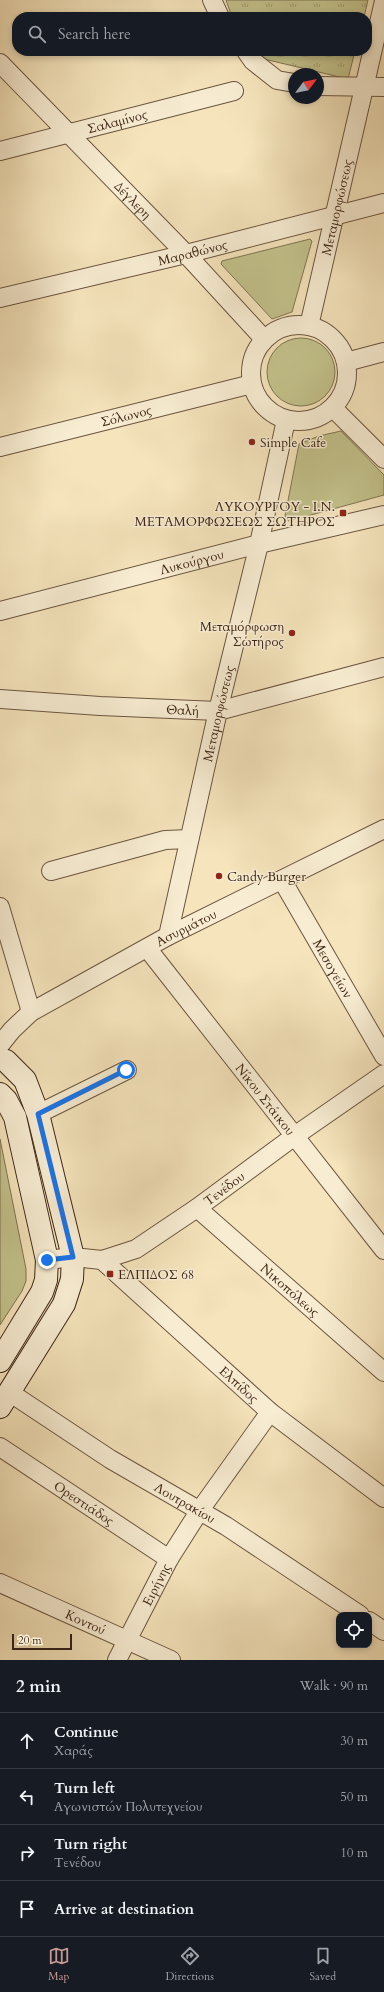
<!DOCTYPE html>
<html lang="en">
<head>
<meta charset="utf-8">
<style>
	body { margin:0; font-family:Cardo,serif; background:#242831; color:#f1f3f6 }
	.controls { position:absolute; right:12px; bottom:12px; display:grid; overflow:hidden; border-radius:8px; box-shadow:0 2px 6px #0003 }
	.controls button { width:36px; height:36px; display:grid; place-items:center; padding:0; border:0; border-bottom:1px solid #363941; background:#171b24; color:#f1f3f6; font:20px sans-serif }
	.compass { position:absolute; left:288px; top:68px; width:36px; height:36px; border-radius:50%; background:#171b24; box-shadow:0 2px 6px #0003; rotate:58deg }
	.scale { position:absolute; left:12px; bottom:10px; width:60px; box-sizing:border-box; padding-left:4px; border:2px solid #3d2517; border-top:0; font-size:11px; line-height:14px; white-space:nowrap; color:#3d2517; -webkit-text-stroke:3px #f8edd3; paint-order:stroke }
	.stop { position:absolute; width:12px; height:12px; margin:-9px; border:3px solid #1a73e8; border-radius:50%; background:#fff }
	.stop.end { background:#1a73e8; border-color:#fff; box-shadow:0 1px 4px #0008 }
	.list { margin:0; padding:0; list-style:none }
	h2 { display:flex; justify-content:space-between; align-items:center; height:52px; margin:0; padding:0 16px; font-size:17px }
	h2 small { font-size:13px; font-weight:400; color:#9ea1a6 }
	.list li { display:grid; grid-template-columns:26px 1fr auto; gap:12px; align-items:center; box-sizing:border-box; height:56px; padding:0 16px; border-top:1px solid #363941 }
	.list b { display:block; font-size:15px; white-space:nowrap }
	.list p { margin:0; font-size:13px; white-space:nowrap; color:#9ea1a6 }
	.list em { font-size:13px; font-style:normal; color:#9ea1a6 }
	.icon { flex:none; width:22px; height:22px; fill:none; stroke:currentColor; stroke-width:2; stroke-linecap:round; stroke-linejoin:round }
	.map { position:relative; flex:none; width:384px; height:1660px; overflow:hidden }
	.search { position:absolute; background:#171b24; box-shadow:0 2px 6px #0003; left:12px; right:12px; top:12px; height:44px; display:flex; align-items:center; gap:10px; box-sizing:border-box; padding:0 14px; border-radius:16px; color:#9ea1a6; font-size:15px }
	.sheet { height:276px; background:#171b24 }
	nav { display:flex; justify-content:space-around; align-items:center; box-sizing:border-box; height:56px; border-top:1px solid #363941; background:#171b24; font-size:11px; color:#9ea1a6 }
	nav a { display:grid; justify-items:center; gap:2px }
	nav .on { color:#c59692 }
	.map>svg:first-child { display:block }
	.grass { fill:url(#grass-tufts); stroke:#807452 }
	.green { fill:#c3c28c; stroke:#807452 }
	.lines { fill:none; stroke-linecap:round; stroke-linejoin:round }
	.street-casing { stroke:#6b5540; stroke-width:20 }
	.secondary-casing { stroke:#3d2517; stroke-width:24 }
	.street { stroke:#f8edd3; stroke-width:18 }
	.secondary { stroke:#f8edd3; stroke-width:22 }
	.route { stroke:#1a73e8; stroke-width:5 }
	.poi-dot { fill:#8f2418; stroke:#f8edd3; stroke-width:1.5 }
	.labels { text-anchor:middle; stroke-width:3; stroke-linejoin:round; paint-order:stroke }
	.street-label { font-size:13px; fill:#3d2517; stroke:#f8edd3 }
	.poi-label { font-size:13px; fill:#3d2517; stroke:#f8edd3; text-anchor:start }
</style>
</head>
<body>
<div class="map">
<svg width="384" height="1660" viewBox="0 0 384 1660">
	<defs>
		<pattern id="grass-tufts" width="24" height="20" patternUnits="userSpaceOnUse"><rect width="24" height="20" fill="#c3c28c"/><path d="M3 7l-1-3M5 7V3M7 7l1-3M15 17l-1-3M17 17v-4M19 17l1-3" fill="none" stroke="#a09d71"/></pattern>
	</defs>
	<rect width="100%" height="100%" fill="#f5e4bc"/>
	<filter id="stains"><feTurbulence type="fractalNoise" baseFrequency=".005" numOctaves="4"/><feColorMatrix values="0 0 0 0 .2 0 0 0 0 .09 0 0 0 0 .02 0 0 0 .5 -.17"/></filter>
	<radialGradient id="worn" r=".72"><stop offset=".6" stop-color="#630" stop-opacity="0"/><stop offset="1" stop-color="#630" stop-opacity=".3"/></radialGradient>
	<g class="grass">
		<polygon points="226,0 368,0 364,17 232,17"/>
		<polygon points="258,51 355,51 348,79 264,59"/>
	</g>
	<g class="green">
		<polygon points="310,239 312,241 292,312 272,319 221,264 222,261"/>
		<circle cx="301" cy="372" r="34"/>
		<polygon points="341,431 384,475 384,495 289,521 286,520 285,516 299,444 319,436"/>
		<polygon points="0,1139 26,1269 26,1281 22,1291 0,1325"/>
	</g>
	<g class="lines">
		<defs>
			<g id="street">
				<polyline points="212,0 220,17"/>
				<polyline points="246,51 253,61 277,80 294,83"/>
				<path id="s1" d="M0,63L186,254L264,339"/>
				<polyline points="318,86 384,87"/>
				<path id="s2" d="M0,151L234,91"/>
				<path id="s3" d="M0,298L186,254L384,203"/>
				<circle cx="299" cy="373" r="48"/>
				<path id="s4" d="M309,326L384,1"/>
				<polyline points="346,362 384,352"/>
				<polyline points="333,408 384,459"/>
				<path id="s5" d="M0,447L252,384"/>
				<path id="s6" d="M0,611L259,544L384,515"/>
				<path id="s7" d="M0,699L100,706L218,711L384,667"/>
				<polyline points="51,871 165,840 189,839"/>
				<path id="s8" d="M282,880L384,1056"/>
				<polyline points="0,907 31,1012"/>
				<path id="s9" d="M168,936L218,711L259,544L286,420"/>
				<path id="s10" d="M147,948L384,1250"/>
				<path id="s11" d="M0,1045L12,1030L31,1012L168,936L384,829"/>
				<polyline points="38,1114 127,1070"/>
				<path id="s12" d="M197,1208L384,1372"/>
				<path id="s13" d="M47,1260L73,1257L102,1260L136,1249L197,1208L296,1135L384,1074"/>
				<path id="s14" d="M102,1260L270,1412L384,1498"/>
				<path id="s15" d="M9,1392L110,1459L226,1526L360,1615"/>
				<path id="s16" d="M0,1447L169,1559"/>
				<path id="s17" d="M0,1583L171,1660"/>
				<polyline points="369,1621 384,1631"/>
				<path id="s18" d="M117,1660L169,1559L200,1510L270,1412"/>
			</g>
			<g id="secondary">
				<polyline points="0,1059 6,1061 25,1080 38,1114 73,1257 72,1279 64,1304 0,1407"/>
				<polyline points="0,1094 6,1100 15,1117 47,1260 46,1280 42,1292 0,1361"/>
			</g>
		</defs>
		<use href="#street" class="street-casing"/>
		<use href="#secondary" class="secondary-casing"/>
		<use href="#street" class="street"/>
		<use href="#secondary" class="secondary"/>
	</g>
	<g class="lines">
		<polyline class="route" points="47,1260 73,1257 38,1114 126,1070"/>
	</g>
	<g class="poi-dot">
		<circle cx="252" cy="442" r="4"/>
		<rect x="339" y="509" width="8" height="8" rx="2"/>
		<circle cx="292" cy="633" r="4"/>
		<circle cx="219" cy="876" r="4"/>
		<rect x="106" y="1270" width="8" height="8" rx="2"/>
	</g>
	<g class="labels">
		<g class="street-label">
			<text dy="5" stroke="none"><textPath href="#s2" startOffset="121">Σαλαμίνος</textPath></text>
			<text dy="5" stroke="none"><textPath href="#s1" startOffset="191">Δέγλερη</textPath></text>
			<text dy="5" stroke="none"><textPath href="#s4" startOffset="122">Μεταμορφώσεως</textPath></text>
			<text dy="5" stroke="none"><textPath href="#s3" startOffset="198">Μαραθώνος</textPath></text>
			<text dy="5" stroke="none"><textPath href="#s5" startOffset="130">Σόλωνος</textPath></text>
			<text dy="5" stroke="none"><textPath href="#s6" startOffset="198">Λυκούργου</textPath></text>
			<text dy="5" stroke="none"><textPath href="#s7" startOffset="183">Θαλή</textPath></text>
			<text dy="5" stroke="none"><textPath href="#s9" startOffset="228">Μεταμορφώσεως</textPath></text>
			<text dy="5" stroke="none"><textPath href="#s11" startOffset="222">Ασυρμάτου</textPath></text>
			<text dy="5" stroke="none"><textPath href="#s8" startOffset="102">Μεσογείων</textPath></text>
			<text dy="5" stroke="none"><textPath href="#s10" startOffset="192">Νίκου Στάικου</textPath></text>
			<text dy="5" stroke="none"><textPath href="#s13" startOffset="198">Τενέδου</textPath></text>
			<text dy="5" stroke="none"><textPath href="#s12" startOffset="124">Νικοπόλεως</textPath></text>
			<text dy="5" stroke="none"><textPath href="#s14" startOffset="185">Ελπίδος</textPath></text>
			<text dy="5" stroke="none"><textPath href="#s15" startOffset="208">Λουτρακίου</textPath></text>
			<text dy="5" stroke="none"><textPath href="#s16" startOffset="101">Ορεστιάδος</textPath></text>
			<text dy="5" stroke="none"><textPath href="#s18" startOffset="85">Ειρήνης</textPath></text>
			<text dy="5" stroke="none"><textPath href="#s17" startOffset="94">Κοντού</textPath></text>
		</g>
		<g class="poi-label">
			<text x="260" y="447">Simple Cafe</text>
			<text x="335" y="511" text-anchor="end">ΛΥΚΟΥΡΓΟΥ - Ι.Ν.<tspan x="335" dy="15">ΜΕΤΑΜΟΡΦΩΣΕΩΣ ΣΩΤΗΡΟΣ</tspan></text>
			<text x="284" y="631" text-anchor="end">Μεταμόρφωση<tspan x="284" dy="15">Σωτήρος</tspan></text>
			<text x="227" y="881">Candy Burger</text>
			<text x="118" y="1279">ΕΛΠΙΔΟΣ 68</text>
		</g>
	</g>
	<rect width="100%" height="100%" filter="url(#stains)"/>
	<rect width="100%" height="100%" fill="url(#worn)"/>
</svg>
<div class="controls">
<button><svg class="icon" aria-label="locate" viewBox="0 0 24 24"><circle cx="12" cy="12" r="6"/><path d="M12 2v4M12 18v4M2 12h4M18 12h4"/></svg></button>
</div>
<svg class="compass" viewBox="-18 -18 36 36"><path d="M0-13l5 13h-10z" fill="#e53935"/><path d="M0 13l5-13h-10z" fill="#9ea1a6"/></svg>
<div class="scale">20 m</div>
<div class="stop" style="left:126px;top:1070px"></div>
<div class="stop end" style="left:47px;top:1260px"></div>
<div class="search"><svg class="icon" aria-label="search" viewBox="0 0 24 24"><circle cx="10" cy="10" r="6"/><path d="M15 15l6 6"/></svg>Search here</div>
</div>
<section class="sheet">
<h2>2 min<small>Walk · 90 m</small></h2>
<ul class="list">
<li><svg class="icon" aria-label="ahead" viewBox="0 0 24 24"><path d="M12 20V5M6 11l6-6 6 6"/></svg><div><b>Continue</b><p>Χαράς</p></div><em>30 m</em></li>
<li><svg class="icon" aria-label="left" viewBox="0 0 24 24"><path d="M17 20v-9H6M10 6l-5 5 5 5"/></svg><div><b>Turn left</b><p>Αγωνιστών Πολυτεχνείου</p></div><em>50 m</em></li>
<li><svg class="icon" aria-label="right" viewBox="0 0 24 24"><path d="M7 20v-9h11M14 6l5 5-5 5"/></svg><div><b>Turn right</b><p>Τενέδου</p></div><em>10 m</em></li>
<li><svg class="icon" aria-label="arrive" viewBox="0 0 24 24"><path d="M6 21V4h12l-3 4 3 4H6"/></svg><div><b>Arrive at destination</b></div></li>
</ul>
</section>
<nav>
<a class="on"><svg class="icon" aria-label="map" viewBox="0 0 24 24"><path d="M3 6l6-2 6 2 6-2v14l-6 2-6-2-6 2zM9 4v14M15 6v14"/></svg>Map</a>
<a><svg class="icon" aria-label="directions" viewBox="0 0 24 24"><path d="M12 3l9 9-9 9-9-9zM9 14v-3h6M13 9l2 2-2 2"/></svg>Directions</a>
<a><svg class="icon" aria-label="saved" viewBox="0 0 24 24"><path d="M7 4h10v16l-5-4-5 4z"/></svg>Saved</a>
</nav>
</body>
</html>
